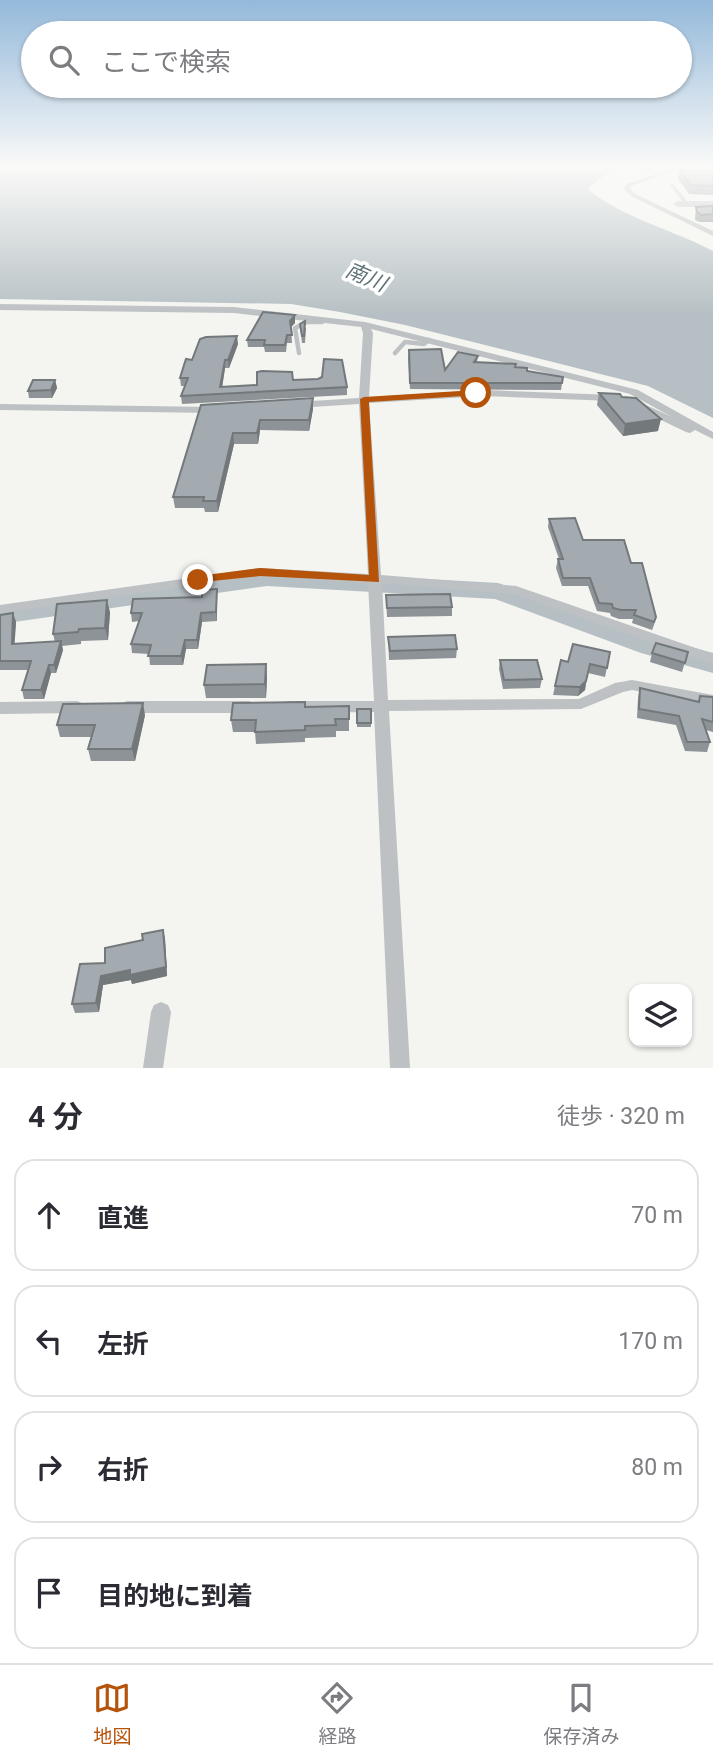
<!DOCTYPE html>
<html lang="ja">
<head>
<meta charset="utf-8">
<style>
	body { margin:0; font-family:Roboto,"Noto Sans JP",sans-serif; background:#f7f7f7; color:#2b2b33 }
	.controls { position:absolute; right:21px; bottom:21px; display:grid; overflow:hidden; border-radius:14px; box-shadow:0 2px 5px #0004 }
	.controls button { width:63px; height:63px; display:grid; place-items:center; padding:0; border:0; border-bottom:2px solid #e1e1e2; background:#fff; color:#2b2b33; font:35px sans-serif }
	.stop { position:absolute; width:21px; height:21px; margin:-16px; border:5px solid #b45309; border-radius:50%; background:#fff }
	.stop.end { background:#b45309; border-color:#fff; box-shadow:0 2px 7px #0008 }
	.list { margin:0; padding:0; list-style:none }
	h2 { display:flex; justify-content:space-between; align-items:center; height:91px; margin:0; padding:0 28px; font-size:30px }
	h2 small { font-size:23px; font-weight:400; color:#7c7c81 }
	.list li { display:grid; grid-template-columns:46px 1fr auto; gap:21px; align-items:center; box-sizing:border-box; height:112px; margin:0 14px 14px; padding:0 14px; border:2px solid #e1e1e2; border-radius:21px }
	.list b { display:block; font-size:26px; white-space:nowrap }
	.list em { font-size:23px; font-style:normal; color:#7c7c81 }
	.icon { flex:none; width:38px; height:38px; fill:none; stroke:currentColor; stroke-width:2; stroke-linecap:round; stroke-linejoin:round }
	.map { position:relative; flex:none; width:713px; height:1068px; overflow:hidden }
	.search { position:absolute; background:#fff; box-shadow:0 2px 5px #0004; left:21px; right:21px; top:21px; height:77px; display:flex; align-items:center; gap:18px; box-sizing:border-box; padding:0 24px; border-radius:38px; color:#7c7c81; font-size:26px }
	.sheet { height:595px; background:#fff }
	nav { display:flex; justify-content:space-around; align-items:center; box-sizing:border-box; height:98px; border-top:2px solid #e1e1e2; background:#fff; font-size:19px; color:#7c7c81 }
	nav a { display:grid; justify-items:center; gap:4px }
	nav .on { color:#b45309 }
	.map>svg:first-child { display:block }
	.water { fill:#b6c0c4 }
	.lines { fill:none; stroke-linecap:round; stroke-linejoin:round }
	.river { fill:#b6c0c4; fill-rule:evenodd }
	.service-far1 { stroke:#bdc1c4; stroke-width:3.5 }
	.service { stroke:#bdc1c4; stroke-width:4.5 }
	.minor { fill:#bdc1c4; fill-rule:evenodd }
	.tertiary { fill:#bdc1c4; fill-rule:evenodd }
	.wall { fill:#8d9397 }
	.shaded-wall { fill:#73787b }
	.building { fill:#a4abb0; stroke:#73787b; stroke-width:2 }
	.route { fill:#b45309 }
	.labels { text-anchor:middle; stroke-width:7; stroke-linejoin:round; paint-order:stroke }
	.far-water-label { font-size:21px; font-style:italic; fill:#62747c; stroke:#fff }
</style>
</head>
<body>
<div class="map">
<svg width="713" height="1068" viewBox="0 0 713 1068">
	<rect width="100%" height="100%" fill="#f4f4f0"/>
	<path class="water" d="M0,166H637L652,171C642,173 638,168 629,168C615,168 596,179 588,189C622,218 674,230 713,251V418L648,386L405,325L340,312L291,304L0,299Z"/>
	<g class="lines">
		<polygon class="river" points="267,570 498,583 659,638 713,653 713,673 641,653 495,599 267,586 0,624 0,606"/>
		<polyline class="service-far1" points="672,185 687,204"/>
		<g class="service">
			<polyline points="299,353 295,328 307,322 322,322"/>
			<polyline points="395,353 405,342 424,344 429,340"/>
		</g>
		<g class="minor">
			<polygon points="681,166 689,166 631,186 630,189 635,194 713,231 713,236 631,196 624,189 626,184"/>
			<polygon points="0,304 234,307 365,322 638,390 713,432 713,439 695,430 690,433 686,432 636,408 636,404 644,404 672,417 630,394 371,329 373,333 369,397 484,390 613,395 618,398 613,401 484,396 369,403 381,575 516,586 713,654 713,664 514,594 382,583 388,700 579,699 615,683 632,680 713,695 713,705 632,690 623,692 581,709 389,711 410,1068 390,1068 374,712 288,713 283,711 281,707 283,703 288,701 374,701 368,583 260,576 0,613 0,605 260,568 368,574 359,404 296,408 291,405 296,402 359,398 363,333 361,327 234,313 0,310"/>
			<polygon points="0,404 215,407 220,410 215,413 0,410"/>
			<polygon points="77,701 82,703 84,707 82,711 77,713 0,714 0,702"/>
			<polygon points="127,701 249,701 254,703 256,707 254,711 249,713 127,713 122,711 120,707 122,703"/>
			<polygon points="161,1002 168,1005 171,1012 163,1068 143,1068 151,1012 154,1005"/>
		</g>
		<polygon class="tertiary" points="713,201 713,207 678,207 673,204 678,201"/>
	</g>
	<g class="wall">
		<polygon points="679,170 713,170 713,195 689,194 678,179"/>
		<polygon points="713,206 713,222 700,222 695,220 696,207"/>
		<polygon points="295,323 291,327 292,343 287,343 286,352 265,352 264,347 248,347 247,340"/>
		<polygon points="300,324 306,328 305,343 302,343"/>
		<polygon points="238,344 229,368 225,368 222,387 257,385 293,380 347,387 347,395 182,404 181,396 185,386 181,386 180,378 192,360"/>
		<polygon points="408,356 445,370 478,356 477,362 515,367 527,371 563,377 561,390 410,389"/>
		<polygon points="55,380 57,388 52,398 29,398 28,391"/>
		<polygon points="599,393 622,397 658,431 623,436 597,405"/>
		<polygon points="201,405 313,409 309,431 260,430 258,444 234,444 218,512 205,512 204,508 175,508 173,497"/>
		<polygon points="549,519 583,540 631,563 656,617 654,625 652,630 632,623 633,619 619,619 611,616 610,613 597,611 588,586 562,586 556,568 558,559 559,559 548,527"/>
		<polygon points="386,595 452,607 452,616 387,617"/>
		<polygon points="217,597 217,621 202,622 198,649 186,649 183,665 150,665 149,654 132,653 131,644 139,621 132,622 131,613"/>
		<polygon points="110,612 108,640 81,641 81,644 62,646 63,650 56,673 51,673 44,699 24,699 22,690 28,670 0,670 0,615 13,613 16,622 14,644 55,642 53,634"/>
		<polygon points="388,637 457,649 456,658 389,660"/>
		<polygon points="610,652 605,677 588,673 585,690 578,696 553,695 555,686 568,662"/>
		<polygon points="688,652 682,672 650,662 652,653"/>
		<polygon points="500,660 542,679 540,688 503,689 499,669"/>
		<polygon points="266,664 267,678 266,698 206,698 204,685"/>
		<polygon points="640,688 698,702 700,696 713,697 713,732 706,730 710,742 707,752 685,751 676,725 637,718 638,698"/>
		<polygon points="349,706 349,731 336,731 336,737 305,738 305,742 256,744 255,732 233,732 231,720 305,707"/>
		<rect x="357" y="709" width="14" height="18"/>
		<polygon points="145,715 135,761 91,761 88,749 92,737 60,737 57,725"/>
		<polygon points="163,930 165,939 167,976 132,984 131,980 103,985 99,1012 75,1013 72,1004 105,963 143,940"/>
	</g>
	<g class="shaded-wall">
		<polygon points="295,315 295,323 290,328 290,321"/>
		<polygon points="237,336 238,344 229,368 228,360"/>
		<polygon points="225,360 225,368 221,395 220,387"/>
		<polygon points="55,380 57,388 52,398 51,390"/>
		<polygon points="313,398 313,409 309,431 309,420"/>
		<polygon points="661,419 658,431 623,436 625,424"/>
		<polygon points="260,420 260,430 258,444 257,433"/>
		<polygon points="233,433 234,444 218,512 217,501"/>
		<polygon points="217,589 217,621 216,612"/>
		<polygon points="107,600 110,612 108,640 105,628"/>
		<polygon points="13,613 16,622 14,653 12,644"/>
		<polygon points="201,613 202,622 198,649 197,640"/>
		<polygon points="185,640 186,649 183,665 181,656"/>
		<polygon points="61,641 63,650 56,673 54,665"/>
		<polygon points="266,664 267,678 266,698 265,684"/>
		<polygon points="49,665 51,673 44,699 41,690"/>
		<polygon points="586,681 585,690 578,696 580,687"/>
		<polygon points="143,703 145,715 135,761 132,749"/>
		<polygon points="163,930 165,939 167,976 132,984 131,980 103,985 99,1012 96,1003 101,976 130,970"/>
	</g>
	<g class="building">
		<polygon points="679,170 713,170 713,186 691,185"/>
		<polygon points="713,206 713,214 701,215 697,212 696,207"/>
		<polygon points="263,312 295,315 290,321 292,335 287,335 285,345 264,345 265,340 247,340"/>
		<polygon points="305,321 304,336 302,336 300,324"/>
		<polygon points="237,336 228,360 225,360 220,387 257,385 257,372 262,371 292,372 293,380 318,379 322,377 324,359 342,360 347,387 181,396 188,378 180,378 184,365 186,359 192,360 200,339 206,337"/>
		<polygon points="441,349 445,370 458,352 478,356 474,362 516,364 515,367 527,368 527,371 563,377 562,383 410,383 409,350"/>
		<polygon points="33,380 55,380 51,390 28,391"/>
		<polygon points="599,393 620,394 622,397 636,398 661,419 625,424"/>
		<polygon points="313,398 309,420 260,420 257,433 233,433 217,501 203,501 204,497 173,497 201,405"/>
		<polygon points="575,518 583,540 624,540 631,563 642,563 656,617 654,622 634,615 636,610 621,610 613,608 612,604 599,603 590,578 563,578 558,559 563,559 549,519"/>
		<polygon points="217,589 216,612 201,613 197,640 185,640 181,656 148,656 151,645 131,644 142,613 131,613 133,599 202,597 202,590"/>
		<polygon points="450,594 452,607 387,608 386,595"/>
		<polygon points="107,600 105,628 79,629 78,632 53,634 57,604"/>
		<polygon points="13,613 12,644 61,641 54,665 49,665 41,690 22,690 31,661 0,661 0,615"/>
		<polygon points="455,635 457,649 390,651 388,637"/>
		<polygon points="656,643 688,652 685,663 652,653"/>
		<polygon points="573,644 610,652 607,668 590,664 586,681 580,687 555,686 561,660 568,662"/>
		<polygon points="500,660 537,660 542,679 504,680"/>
		<polygon points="266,664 265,684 204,685 207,665"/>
		<polygon points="640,688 699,702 700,696 713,697 713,722 702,719 710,742 687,742 679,716 639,709"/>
		<polygon points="305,702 305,707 349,706 349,719 335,719 336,725 305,726 305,730 255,732 256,720 231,720 233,703"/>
		<polygon points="143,703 132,749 88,749 95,725 57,725 63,704"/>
		<rect x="357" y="709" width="14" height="14"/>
		<polygon points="163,930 166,967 130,975 130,970 101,976 96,1003 72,1004 80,964 105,963 105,948 143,940 142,934"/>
	</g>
	<linearGradient id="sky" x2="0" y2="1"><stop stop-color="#94b9da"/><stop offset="0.53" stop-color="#fafaf8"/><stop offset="1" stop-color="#fafaf8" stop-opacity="0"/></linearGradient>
	<rect width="713" height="315" fill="url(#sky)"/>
	<polygon class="route" points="476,390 479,391 479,395 369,402 379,582 260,576 193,583 193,577 198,576 260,568 369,575 360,399 364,397"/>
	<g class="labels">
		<g class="far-water-label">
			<text transform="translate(366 277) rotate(23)" y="7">南川</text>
		</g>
	</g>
</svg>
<div class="controls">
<button><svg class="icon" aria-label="layers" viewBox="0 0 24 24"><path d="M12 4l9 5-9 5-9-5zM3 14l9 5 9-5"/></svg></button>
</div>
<div class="stop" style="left:476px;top:393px"></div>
<div class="stop end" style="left:198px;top:580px"></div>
<div class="search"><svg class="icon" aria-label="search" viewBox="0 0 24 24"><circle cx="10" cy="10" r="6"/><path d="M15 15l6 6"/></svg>ここで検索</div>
</div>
<section class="sheet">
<h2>4 分<small>徒歩 · 320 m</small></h2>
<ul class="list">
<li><svg class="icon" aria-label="ahead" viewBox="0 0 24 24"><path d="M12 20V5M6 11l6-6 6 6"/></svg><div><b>直進</b></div><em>70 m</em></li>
<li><svg class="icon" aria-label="left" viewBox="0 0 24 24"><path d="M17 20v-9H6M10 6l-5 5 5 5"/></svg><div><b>左折</b></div><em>170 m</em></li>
<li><svg class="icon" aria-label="right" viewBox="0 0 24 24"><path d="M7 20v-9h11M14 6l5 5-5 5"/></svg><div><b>右折</b></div><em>80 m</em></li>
<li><svg class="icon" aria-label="arrive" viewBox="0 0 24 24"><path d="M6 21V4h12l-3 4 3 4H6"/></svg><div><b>目的地に到着</b></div></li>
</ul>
</section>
<nav>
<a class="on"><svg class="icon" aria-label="map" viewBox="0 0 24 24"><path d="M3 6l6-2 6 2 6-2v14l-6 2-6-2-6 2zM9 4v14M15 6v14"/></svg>地図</a>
<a><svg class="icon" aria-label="directions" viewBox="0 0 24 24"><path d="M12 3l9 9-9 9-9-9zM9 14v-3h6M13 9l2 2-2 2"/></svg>経路</a>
<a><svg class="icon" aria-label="saved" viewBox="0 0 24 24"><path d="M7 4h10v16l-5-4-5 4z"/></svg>保存済み</a>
</nav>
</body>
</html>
